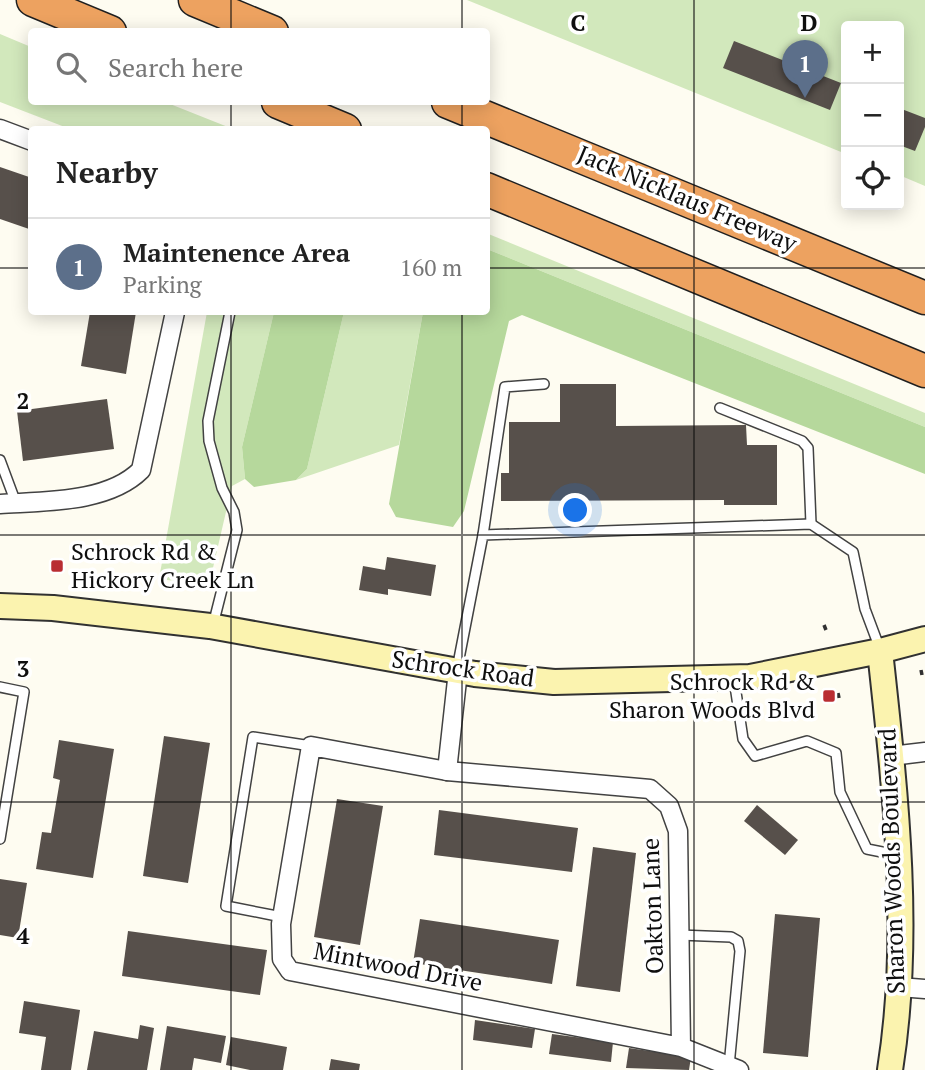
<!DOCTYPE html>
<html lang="en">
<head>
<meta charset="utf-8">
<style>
	body { margin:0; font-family:"PT Serif",serif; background:#f6f6f6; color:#222 }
	.controls { position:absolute; right:21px; top:21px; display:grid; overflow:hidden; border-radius:7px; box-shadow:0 4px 18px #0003 }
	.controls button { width:63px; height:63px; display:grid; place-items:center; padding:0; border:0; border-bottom:2px solid #e0e0e0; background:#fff; color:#222; font:35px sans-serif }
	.you { position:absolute; left:576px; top:511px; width:24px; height:24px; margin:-18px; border:5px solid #fff; border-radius:50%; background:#1a73e8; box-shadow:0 0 0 10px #1a73e833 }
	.badge { display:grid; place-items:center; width:46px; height:46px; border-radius:50%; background:#b92d32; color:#fff; font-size:23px; font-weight:700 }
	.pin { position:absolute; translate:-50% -58px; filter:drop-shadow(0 2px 4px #0008) }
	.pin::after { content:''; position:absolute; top:37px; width:24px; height:21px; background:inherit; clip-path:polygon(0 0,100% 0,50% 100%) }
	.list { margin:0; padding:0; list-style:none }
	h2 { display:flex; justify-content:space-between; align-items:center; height:91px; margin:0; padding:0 28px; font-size:30px }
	h2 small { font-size:23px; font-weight:400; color:#767676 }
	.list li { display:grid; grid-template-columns:46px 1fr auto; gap:21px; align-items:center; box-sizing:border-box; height:98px; padding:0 28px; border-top:2px solid #e0e0e0 }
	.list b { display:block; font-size:26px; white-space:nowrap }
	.list p { margin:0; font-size:23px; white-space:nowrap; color:#767676 }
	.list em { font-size:23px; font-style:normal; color:#767676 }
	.icon { flex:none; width:38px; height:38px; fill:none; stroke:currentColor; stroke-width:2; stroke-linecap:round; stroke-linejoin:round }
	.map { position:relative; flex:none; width:925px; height:1070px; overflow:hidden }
	.search { position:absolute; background:#fff; box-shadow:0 4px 18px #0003; left:28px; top:28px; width:462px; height:77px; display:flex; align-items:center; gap:18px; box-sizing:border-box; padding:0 24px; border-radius:7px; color:#767676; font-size:26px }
	.panel { position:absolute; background:#fff; box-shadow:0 4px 18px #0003; left:28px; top:126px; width:462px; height:189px; border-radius:7px }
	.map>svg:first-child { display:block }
	.green { fill:#d2e8bc }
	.forest { fill:#b6d89c }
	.building { fill:#57504b }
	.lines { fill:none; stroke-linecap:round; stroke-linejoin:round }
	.lane-casing { stroke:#424242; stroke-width:12 }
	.street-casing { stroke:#424242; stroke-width:21 }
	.secondary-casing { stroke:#313131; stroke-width:28 }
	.highway-casing { stroke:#202020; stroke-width:35 }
	.path { stroke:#313131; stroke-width:3.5; stroke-dasharray:7 3.5; stroke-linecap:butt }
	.lane { stroke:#fff; stroke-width:9 }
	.street { stroke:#fff; stroke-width:18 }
	.secondary { stroke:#fbf3af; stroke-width:24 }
	.highway { stroke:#eda260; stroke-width:32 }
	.grid { fill:none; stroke:#0f0f0f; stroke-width:2; stroke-opacity:0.55 }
	.poi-dot { fill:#b92d32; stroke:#fff; stroke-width:2.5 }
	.labels { text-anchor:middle; stroke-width:7; stroke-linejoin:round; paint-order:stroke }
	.street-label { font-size:24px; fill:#0f0f0f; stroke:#fff }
	.poi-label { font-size:24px; fill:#0f0f0f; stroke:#fff; text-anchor:start }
	.grid-label { font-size:23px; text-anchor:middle; font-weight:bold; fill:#0f0f0f; stroke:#fff; stroke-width:7; stroke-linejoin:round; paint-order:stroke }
</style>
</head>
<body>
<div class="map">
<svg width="925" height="1070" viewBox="0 0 925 1070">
	<rect width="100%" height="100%" fill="#fefcf1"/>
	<g class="green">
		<polygon points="467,0 925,0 925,186 899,175 899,26 846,26 846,154"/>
		<polygon points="0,34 31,47 32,102 165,102 233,129 70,129 0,102"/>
		<polygon points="486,233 925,413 925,427 487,249"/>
		<polygon points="207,312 274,312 242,447 245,479 232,486 209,585 159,579"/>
		<polygon points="344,312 423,312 399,445 296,480 307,469"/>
	</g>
	<g class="forest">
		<polygon points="487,249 925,427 925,474 522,315 509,321 464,511 453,527 396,517 389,504 423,312 486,312"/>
		<polygon points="274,312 344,312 307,469 296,480 254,487 245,479 242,447"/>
	</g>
	<g class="building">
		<polygon points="734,41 841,83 830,110 723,68"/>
		<polygon points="899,108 925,118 925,127 915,151 899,145"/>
		<polygon points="0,167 32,178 32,230 0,219"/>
		<polygon points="90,312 136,312 126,374 81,366"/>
		<polygon points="560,384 616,384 616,426 746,425 747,445 777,445 777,505 724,505 724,500 501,501 501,473 509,473 509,422 560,422"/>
		<polygon points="107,399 114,449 23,461 17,411"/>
		<polygon points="387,557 436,565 431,596 388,589 388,595 359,590 363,566 385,570"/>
		<polygon points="164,736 210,743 188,883 143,876"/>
		<polygon points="59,740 114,749 93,878 36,869 42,832 51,833 60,780 53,778"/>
		<polygon points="337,799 383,806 360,945 314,937"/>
		<polygon points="757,805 798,840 785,855 744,821"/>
		<polygon points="439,810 578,828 572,872 434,855"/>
		<polygon points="593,847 636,853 620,992 576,986"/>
		<polygon points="0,879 27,883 18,938 0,935"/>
		<polygon points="775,914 820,918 808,1057 763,1053"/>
		<polygon points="420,919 559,940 552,984 413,963"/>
		<polygon points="128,931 267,950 260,995 122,976"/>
		<polygon points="24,1001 80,1010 71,1070 41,1070 46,1037 19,1033"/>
		<polygon points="475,1020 535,1029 532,1048 473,1040"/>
		<polygon points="140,1025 154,1028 147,1070 87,1070 94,1031 138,1039"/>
		<polygon points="167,1026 226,1036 221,1063 194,1058 192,1070 160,1070"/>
		<polygon points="552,1034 613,1042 611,1062 549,1054"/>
		<polygon points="231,1037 287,1047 283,1070 250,1070 226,1065"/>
		<polygon points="629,1048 691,1057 689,1070 626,1068"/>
		<polygon points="331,1059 360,1064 359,1070 329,1070"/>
	</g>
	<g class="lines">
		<defs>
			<g id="lane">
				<polyline points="720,408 802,441 808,448 811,524"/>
				<polyline points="0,460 16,503"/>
				<polyline points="483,535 505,387 544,384"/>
				<polyline points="213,625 237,530 234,512 222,488 209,441 208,421 230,312"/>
				<polyline points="457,669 483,535 811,524 853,552 865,609 880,649"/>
				<polyline points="734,679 743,739 755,756 807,741 836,753 840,792 867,849 897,855"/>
				<polyline points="0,687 24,692 0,839"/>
				<polyline points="282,917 226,906 253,737 311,746"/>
				<polyline points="679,935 731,937 738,941 740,951 729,1066"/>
			</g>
			<g id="street">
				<polyline points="0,129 32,141"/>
				<path d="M0,504C45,501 108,503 141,470L175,312"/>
				<polyline points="891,756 925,752"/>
				<polyline points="447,771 458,671"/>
				<polyline points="899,987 925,989"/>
				<polyline points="681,1047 678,831 669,806 650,789 447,771 311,746 281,924 282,959 290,971 681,1047 739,1070"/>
			</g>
			<g id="secondary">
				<polyline points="0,606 53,608 210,626 475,674 554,682 750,677 880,651 925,639"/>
				<path d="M880,651C895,789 912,932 890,1070"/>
			</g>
			<g id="highway">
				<polyline points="33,0 110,32"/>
				<polyline points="195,0 272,32"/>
				<polyline points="278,102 345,130"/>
				<polyline points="448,102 925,298"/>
				<polyline points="486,189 925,371"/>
			</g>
		</defs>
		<use href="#lane" class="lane-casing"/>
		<use href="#street" class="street-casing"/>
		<use href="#secondary" class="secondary-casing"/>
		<use href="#highway" class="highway-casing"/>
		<g class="path">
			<polyline points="824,625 826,630"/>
			<polyline points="921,670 922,675"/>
			<polyline points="838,693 839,698"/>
		</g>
		<use href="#lane" class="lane"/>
		<use href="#street" class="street"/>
		<use href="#secondary" class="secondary"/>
		<use href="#highway" class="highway"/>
	</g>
	<path class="grid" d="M231,0V32M462,0V32M694,0V1070M231,102V130M462,102V130M0,268H32M486,268H925M231,312V1070M462,312V1070M0,535H925M0,802H925"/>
	<g class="poi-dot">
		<rect x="50" y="559" width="14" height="14" rx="3.5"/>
		<rect x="822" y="689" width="14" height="14" rx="3.5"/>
	</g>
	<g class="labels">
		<g class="street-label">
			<text transform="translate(687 199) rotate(23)" y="8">Jack Nicklaus Freeway</text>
			<text transform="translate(463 669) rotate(8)" y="8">Schrock Road</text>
			<text transform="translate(892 861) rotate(-92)" y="8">Sharon Woods Boulevard</text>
			<text transform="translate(653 906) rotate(-92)" y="8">Oakton Lane</text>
			<text transform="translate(398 967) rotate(11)" y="8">Mintwood Drive</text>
		</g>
		<g class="poi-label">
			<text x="71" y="560">Schrock Rd &amp;<tspan x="71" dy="28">Hickory Creek Ln</tspan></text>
			<text x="815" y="690" text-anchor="end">Schrock Rd &amp;<tspan x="815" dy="28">Sharon Woods Blvd</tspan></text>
		</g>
	</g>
	<g class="grid-label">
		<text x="578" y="31">C</text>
		<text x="809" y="31">D</text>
		<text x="23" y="409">2</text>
		<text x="23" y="677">3</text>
		<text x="23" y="944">4</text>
	</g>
</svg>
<div class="controls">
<button>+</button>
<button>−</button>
<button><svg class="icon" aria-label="locate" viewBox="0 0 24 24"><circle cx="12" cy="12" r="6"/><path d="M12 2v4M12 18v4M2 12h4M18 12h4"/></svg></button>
</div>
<div class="you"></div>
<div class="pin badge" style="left:805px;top:98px;background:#5c6f8a">1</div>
<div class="search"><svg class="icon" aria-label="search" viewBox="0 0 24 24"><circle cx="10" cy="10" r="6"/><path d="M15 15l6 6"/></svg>Search here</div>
<section class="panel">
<h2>Nearby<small></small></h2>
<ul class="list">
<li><span class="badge" style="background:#5c6f8a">1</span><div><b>Maintenence Area</b><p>Parking</p></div><em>160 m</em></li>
</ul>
</section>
</div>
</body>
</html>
